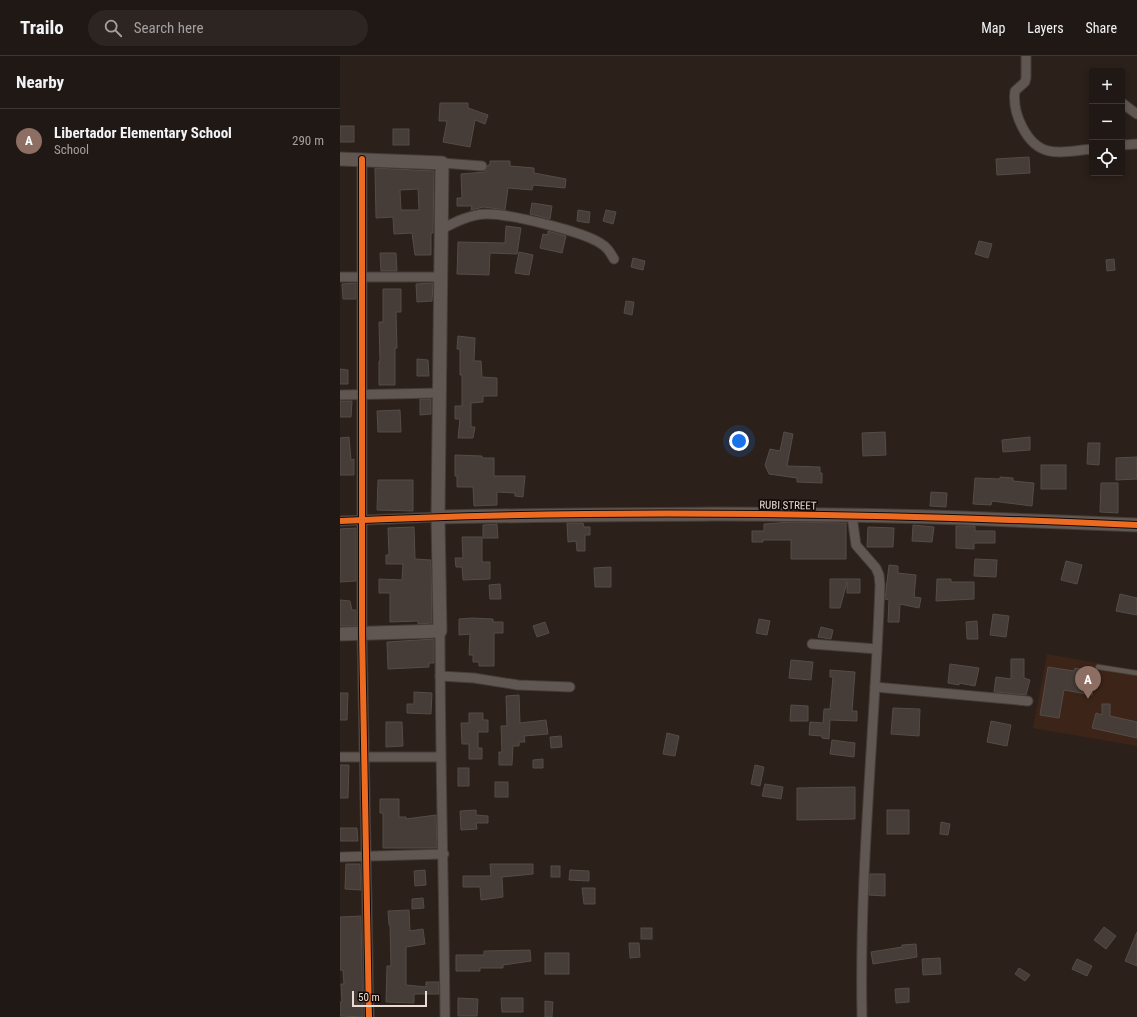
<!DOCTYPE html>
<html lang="en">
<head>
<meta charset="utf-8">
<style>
	body { margin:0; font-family:"Roboto Condensed",sans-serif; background:#2d2522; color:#f1f3f6 }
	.controls { position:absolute; right:12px; top:12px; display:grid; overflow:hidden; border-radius:4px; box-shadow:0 2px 6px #0003 }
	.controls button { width:36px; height:36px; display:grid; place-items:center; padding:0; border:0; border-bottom:1px solid #3d3734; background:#201814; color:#f1f3f6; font:20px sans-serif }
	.scale { position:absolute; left:12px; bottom:10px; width:75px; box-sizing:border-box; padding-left:4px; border:2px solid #e9dad4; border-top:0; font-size:11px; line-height:14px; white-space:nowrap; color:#e9dad4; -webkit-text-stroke:3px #130a06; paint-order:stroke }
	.you { position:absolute; left:399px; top:385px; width:14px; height:14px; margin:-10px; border:3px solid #fff; border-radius:50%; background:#1a73e8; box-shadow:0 0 0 6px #1a73e833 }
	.badge { display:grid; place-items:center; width:26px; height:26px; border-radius:50%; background:#a69993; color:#fff; font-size:13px; font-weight:700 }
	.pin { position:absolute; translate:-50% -33px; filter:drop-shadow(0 1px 2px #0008) }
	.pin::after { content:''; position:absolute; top:21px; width:14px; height:12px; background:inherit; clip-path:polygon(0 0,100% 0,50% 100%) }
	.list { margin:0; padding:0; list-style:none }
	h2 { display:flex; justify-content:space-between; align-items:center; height:52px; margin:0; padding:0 16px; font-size:17px }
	h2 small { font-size:13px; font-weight:400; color:#a2a0a0 }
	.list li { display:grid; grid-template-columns:26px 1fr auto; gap:12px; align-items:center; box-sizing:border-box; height:64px; padding:0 16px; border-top:1px solid #3d3734 }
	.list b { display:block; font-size:15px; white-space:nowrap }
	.list p { margin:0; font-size:13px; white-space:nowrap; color:#a2a0a0 }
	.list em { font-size:13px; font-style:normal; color:#a2a0a0 }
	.icon { flex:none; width:22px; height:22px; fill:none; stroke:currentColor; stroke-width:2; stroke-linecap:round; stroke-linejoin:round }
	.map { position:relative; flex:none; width:797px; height:961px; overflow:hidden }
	header { display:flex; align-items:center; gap:24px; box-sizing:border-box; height:56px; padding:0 20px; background:#201814; border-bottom:1px solid #3d3734 }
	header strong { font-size:19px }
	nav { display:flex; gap:22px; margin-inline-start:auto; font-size:14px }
	.search { width:280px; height:36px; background:#2d2522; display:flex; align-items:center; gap:10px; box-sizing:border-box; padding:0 14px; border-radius:22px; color:#a2a0a0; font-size:15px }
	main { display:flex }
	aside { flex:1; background:#201814 }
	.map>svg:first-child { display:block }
	.built { fill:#3d2418 }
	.building { fill:#473d38; stroke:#554c47; fill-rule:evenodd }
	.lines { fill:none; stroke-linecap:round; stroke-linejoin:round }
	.lane-casing { stroke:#463c37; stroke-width:6 }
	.street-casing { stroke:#463c37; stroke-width:11 }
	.secondary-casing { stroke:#463c37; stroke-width:15 }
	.lane { stroke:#605752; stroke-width:4.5 }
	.street { stroke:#605752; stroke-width:9 }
	.secondary { stroke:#605752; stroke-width:13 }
	.cycleway-casing { stroke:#130a06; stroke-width:8 }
	.cycleway { stroke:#ed6a23; stroke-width:6 }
	.labels { text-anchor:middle; stroke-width:3.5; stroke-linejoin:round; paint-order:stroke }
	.street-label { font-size:11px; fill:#e9dad4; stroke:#130a06 }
</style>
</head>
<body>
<header>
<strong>Trailo</strong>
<div class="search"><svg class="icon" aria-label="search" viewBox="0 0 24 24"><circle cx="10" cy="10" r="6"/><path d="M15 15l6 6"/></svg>Search here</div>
<nav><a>Map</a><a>Layers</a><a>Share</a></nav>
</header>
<main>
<aside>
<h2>Nearby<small></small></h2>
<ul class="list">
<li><span class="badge" style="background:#8d6e63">A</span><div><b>Libertador Elementary School</b><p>School</p></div><em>290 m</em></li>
</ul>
</aside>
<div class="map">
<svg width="797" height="961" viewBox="0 0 797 961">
	<rect width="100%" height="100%" fill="#2b201a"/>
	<polygon class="built" points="707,598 797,614 797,690 693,672"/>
	<g class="building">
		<polygon points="100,47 128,47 128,52 148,59 145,68 135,64 130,91 103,86 107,65 99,65"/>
		<rect x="0" y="70" width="14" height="16"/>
		<rect x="53" y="73" width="16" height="16"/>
		<polygon points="689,101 690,117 657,119 656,103"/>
		<polygon points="150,105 170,105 170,110 194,112 194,117 226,123 225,132 193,129 192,134 168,132 165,154 144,151 131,154 132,150 117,150 117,142 122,142 121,118 145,116 148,109 150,109"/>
		<path d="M35,112L94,115L93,177H91V199H75L72,177L54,178L53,161L36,162ZM78,133L79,154H61L60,134Z"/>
		<polygon points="192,147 212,150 210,163 190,158"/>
		<polygon points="238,154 250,156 249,167 237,165"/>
		<polygon points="266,154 276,156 273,168 263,165"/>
		<polygon points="166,170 181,172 177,198 150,197 149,219 117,218 118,186 165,187"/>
		<polygon points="208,175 226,180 222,197 200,192 203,178 208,179"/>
		<polygon points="639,185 652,188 648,202 635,198"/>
		<polygon points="179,196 193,199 189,219 175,217"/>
		<polygon points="40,197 56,197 57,215 41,215"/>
		<polygon points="293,202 305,205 303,214 291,211"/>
		<polygon points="774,203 775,214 767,215 766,204"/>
		<polygon points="16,227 16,243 3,243 2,228"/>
		<polygon points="93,227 92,245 77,246 76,228"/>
		<polygon points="43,233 61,233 61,256 56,256 57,292 55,292 55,329 39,329 39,305 40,305 39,266 43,266"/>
		<polygon points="286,245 294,246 292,259 284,257"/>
		<polygon points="118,280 135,282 134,305 141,305 142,321 157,322 157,340 143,340 143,346 131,347 131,371 135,371 133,382 118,382 120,363 115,363 115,350 122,350 122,319 120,319 120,293 117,293"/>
		<polygon points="77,303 88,304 89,320 77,320"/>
		<polygon points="0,313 8,314 8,328 0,328"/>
		<polygon points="80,343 91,343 91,358 80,359"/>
		<polygon points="0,345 12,345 11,361 0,361"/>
		<polygon points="60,354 61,376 38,376 37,355"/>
		<polygon points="444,376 453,378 447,410 480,411 480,417 482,417 482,427 457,426 457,422 429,418 425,409 430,393 440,395"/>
		<polygon points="545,376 546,399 523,400 522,377"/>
		<polygon points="9,381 11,404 14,403 14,419 0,419 0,382"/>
		<polygon points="690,381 690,394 663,396 662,384"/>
		<polygon points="748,387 760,387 759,409 747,408"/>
		<polygon points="115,399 142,400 142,402 154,402 154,420 185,420 183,441 175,440 175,437 157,436 157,449 134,450 133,431 117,431 117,420 115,420"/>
		<polygon points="797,401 797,423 776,424 776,402"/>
		<rect x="701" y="409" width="25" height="24"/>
		<polygon points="660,421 673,422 673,425 694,427 692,450 652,445 651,449 633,448 635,422 660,423"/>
		<polygon points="38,424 73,424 73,455 37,454"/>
		<polygon points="761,427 778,427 778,457 760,456"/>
		<polygon points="591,436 607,437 606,451 590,450"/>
		<polygon points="451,466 506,467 506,503 451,503 451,484 423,484 423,486 412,486 412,475 424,475 424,468"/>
		<polygon points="227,467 243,467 244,471 250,471 250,479 245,479 245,495 237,495 236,485 228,486"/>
		<polygon points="157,468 158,482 143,482 143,469"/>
		<polygon points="573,469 594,471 592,486 572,485"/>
		<polygon points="616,470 635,470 635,475 655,475 655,487 634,487 634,493 616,492"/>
		<polygon points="74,471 75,503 91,504 92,567 78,568 78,565 50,566 50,537 39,537 39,523 62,524 63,508 46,508 46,499 49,499 48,472"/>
		<polygon points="528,471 554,472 553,491 527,491"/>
		<polygon points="16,472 16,525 0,526 0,473"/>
		<polygon points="122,481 142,481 142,506 150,506 150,523 123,524 122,511 116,511 115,502 123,502"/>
		<polygon points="635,503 657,504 656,521 634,520"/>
		<polygon points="726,505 742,509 737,528 721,524"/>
		<polygon points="549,509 558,510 558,517 576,519 574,541 581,542 579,552 560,548 559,566 548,566 549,544 545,543"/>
		<polygon points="271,511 271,531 255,531 254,512"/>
		<polygon points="490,523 520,523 520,537 507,537 507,526 500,552 490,552"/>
		<polygon points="597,523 611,523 611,526 634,526 634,543 596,545"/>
		<polygon points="160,528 161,543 150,543 149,529"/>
		<polygon points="780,538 797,542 797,559 776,555"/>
		<polygon points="0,544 10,545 12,554 16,554 16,570 0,570"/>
		<polygon points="653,558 669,560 666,581 650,579"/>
		<polygon points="132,562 153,563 153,566 163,566 163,577 154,577 154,610 139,610 139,606 133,606 133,599 129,599 130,578 119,579 119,563"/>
		<polygon points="419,563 430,565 427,579 416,577"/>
		<polygon points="637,565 638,583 627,583 626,566"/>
		<polygon points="205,566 209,577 197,581 193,570"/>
		<polygon points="481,571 493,574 491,583 478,581"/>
		<polygon points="94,583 94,607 89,607 89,611 48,613 47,586"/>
		<polygon points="671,603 684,603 684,622 690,624 686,639 654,636 656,621 671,623"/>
		<polygon points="451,604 473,606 471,624 449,622"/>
		<polygon points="610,608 639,612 635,630 619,627 619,629 608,627"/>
		<polygon points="708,611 734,615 735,612 756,616 752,639 724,634 719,662 700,659"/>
		<polygon points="490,614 515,616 512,655 517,655 517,665 490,664 489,683 482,682 482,680 469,679 470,666 483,667 484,653 490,653 493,621 490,621"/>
		<polygon points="74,636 92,637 91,658 67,657 67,648 74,648"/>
		<polygon points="0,637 8,637 7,664 0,664"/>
		<polygon points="179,639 180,667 206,664 208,678 184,680 185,686 179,686 179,690 173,690 172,709 159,709 159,696 162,696 161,670 167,670 166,640"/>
		<polygon points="762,648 770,648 770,660 797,666 797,682 752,672 756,657 762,659"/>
		<polygon points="451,649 468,650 468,665 450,665"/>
		<polygon points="553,652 580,653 579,680 551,678"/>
		<polygon points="129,657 143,657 143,664 148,664 148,676 138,676 138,692 142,692 142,703 129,703 129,688 122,688 121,667 129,667"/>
		<polygon points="651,665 671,669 667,690 647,686"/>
		<polygon points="46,666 62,666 63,690 46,691"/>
		<polygon points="327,677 339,680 335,700 323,698"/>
		<polygon points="221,680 222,691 211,692 210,681"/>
		<polygon points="492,684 515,687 514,701 490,698"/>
		<polygon points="203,703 203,712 193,712 193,704"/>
		<polygon points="0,709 9,709 8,742 0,742"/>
		<polygon points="415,709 424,711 420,730 411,728"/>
		<rect x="118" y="712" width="11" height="18"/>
		<rect x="155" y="726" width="13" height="15"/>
		<polygon points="425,728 443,731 441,743 422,740"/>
		<polygon points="515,731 515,763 457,764 457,732"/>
		<polygon points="40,743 59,743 59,761 66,761 66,763 96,759 97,792 43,792 43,757 40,757"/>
		<polygon points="136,754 136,759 148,760 148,767 136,767 137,773 121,774 120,755"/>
		<rect x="547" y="754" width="22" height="24"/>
		<polygon points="601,766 610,768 608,779 600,778"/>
		<polygon points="0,772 17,772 18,785 0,785"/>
		<polygon points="6,808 20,808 21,834 5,833"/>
		<polygon points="150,808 193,808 193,818 162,821 163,841 141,844 140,831 123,831 123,820 151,820"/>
		<rect x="211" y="810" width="9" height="11"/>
		<polygon points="85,814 86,829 75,830 74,815"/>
		<polygon points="230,814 249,815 249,825 229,824"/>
		<polygon points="530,818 545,818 545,840 529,839"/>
		<polygon points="242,832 255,832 255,848 244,848"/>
		<polygon points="83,842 84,852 72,853 72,843"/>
		<polygon points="69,854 70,875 83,873 85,888 66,891 66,929 86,931 86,926 99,926 99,938 74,938 74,947 46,946 47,910 51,910 50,869 49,869 48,855"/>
		<polygon points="21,860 23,961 0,960 0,946 2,946 1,928 4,928 3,914 0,914 0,861"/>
		<polygon points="764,871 776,880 766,893 754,884"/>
		<rect x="301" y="872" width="11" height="11"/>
		<polygon points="797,876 797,910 785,905"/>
		<polygon points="289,887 299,887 300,901 290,902"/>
		<polygon points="576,888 577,901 533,908 531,896 562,891 562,889"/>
		<polygon points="190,894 191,905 163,909 163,912 140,912 140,915 116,915 116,899 144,899 144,895"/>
		<rect x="205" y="897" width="24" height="21"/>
		<polygon points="600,902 601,918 583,919 582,903"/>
		<polygon points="737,903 752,910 747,920 732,913"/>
		<polygon points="679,912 690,919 685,925 675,918"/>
		<polygon points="569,932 569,946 556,947 555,933"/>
		<polygon points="118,942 138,943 137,960 118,960"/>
		<polygon points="161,942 183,942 183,956 162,956"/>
		<polygon points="205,945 213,946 212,961 205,961"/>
	</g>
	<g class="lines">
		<defs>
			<polyline id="lane" points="758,611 797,617"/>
			<g id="street">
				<path d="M686,0V22L685,26L675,35C672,56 686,90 709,95C722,98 739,94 752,93"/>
				<polyline points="782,47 797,58"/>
				<polyline points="782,89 797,88"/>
				<polyline points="22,103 22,577 29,961"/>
				<polyline points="102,107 142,110"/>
				<path d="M102,173C115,166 129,159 145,158C167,157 241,175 260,187C267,191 270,196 274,203"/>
				<polyline points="0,221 101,221"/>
				<polyline points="0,339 100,337"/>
				<path d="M512,460L516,489L536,512L539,519L540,529C535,673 519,817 522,961"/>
				<polyline points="0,465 98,461"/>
				<path d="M100,575C100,704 104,832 105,961"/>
				<polyline points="472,588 537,593"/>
				<polyline points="100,620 134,622 178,629 230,631"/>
				<polyline points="535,631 688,645"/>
				<polyline points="0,701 100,701"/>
				<polyline points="0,801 104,798"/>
			</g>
			<g id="secondary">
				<polyline points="0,103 102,107 98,461 100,575 0,578"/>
				<path d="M98,461C273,458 447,456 622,462C680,464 739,467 797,469"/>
			</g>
		</defs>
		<use href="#lane" class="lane-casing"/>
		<use href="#street" class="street-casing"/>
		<use href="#secondary" class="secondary-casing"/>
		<use href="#lane" class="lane"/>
		<use href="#street" class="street"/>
		<use href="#secondary" class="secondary"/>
		<defs>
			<g id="cycleway">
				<polyline points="22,103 22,577 29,961"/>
				<path d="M0,465C265,452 532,457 797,469"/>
			</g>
		</defs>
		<use href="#cycleway" class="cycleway-casing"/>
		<use href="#cycleway" class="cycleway"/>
	</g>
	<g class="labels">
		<g class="street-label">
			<text transform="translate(448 449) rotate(1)" y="4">RUBI STREET</text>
		</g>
	</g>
</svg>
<div class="controls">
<button>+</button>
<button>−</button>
<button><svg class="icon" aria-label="locate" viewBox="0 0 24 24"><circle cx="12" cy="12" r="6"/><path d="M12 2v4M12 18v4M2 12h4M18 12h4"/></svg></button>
</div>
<div class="scale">50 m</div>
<div class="you"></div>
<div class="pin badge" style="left:748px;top:643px;background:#8d6e63">A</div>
</div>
</main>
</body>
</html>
